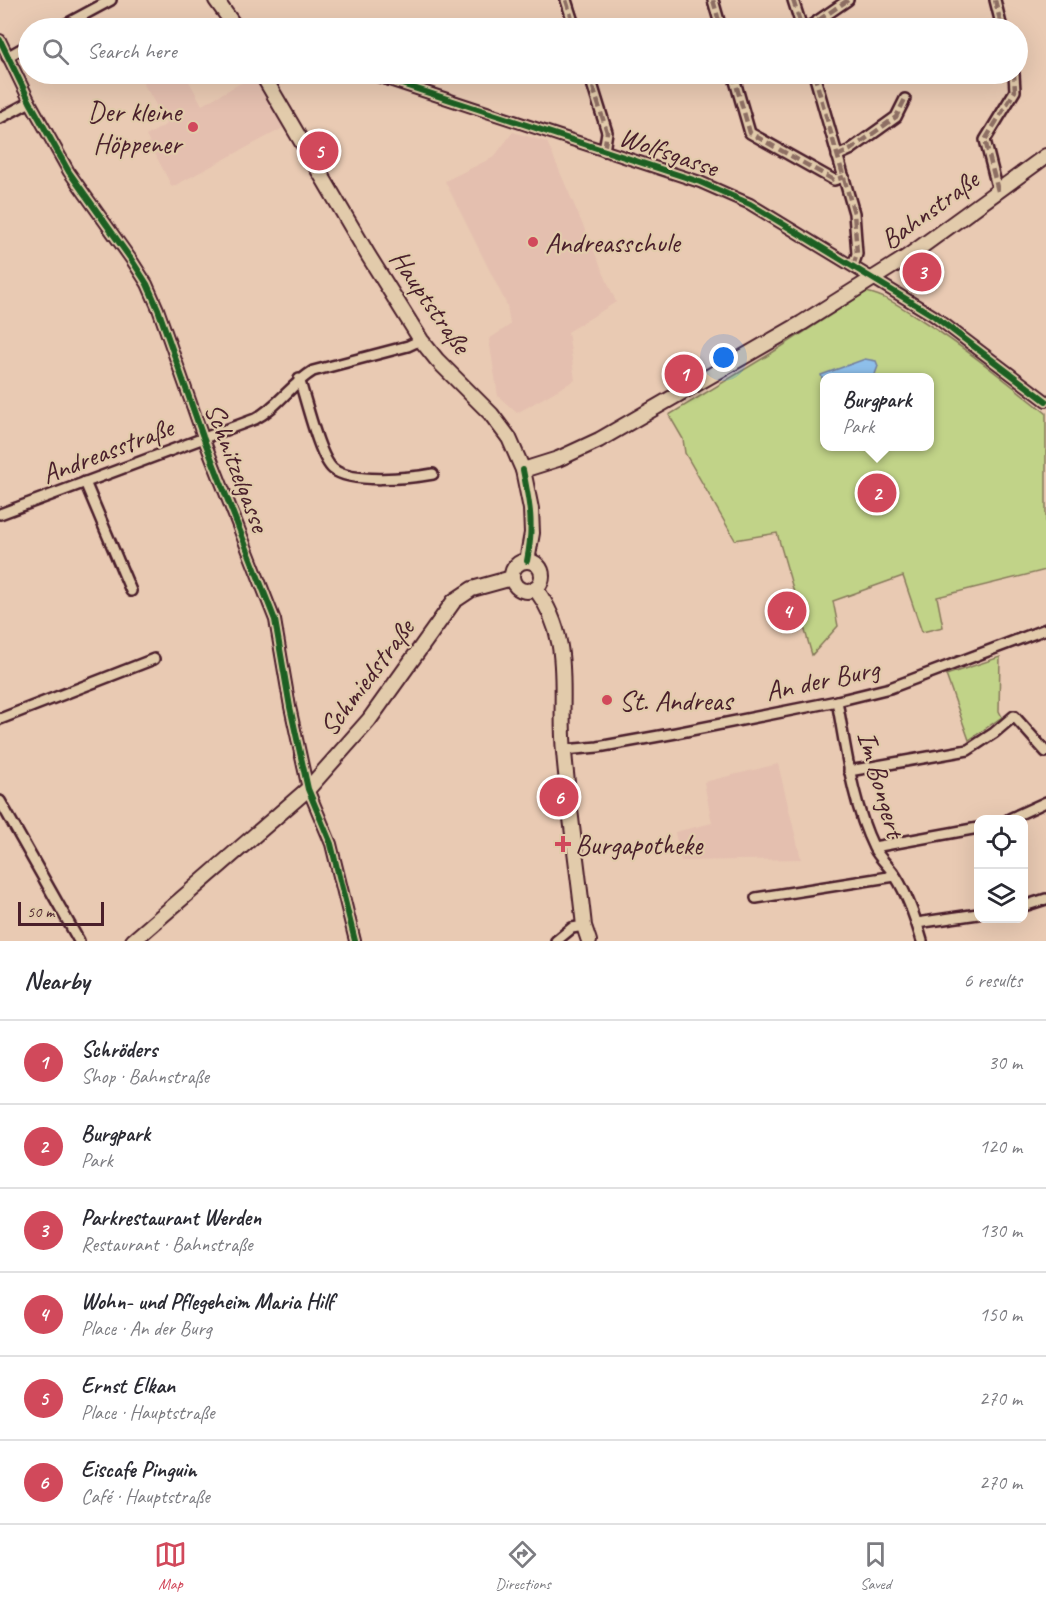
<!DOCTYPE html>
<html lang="en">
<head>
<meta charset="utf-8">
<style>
	body { margin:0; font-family:Caveat,sans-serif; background:#f7f7f7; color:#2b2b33 }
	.controls { position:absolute; right:18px; bottom:18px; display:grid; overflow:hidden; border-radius:12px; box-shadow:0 6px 24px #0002 }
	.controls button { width:54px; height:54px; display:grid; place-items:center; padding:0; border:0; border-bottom:2px solid #e1e1e2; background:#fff; color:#2b2b33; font:30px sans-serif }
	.scale { position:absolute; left:18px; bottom:15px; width:86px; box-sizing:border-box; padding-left:6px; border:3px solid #4a1f2b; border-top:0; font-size:16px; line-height:21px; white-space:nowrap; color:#4a1f2b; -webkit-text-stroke:4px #e2cbab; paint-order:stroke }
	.you { position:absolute; left:724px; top:358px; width:21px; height:21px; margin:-15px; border:4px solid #fff; border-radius:50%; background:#1a73e8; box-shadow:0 0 0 9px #1a73e833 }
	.badge { display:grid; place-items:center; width:39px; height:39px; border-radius:50%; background:#d1495b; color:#fff; font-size:20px; font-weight:700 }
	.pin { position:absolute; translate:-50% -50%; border:3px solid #fff; box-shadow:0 2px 6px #0006 }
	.popup { position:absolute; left:820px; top:373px; width:114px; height:78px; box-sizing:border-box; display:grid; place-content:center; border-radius:12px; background:#fff; filter:drop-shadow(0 2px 4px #0005); font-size:20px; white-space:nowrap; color:#7c7c81 }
	.popup b { font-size:22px; color:#2b2b33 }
	.popup::after { content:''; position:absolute; left:50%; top:100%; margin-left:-12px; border:12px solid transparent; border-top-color:#fff }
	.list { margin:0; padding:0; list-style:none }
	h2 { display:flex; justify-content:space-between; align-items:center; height:78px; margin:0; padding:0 24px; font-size:26px }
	h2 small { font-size:20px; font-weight:400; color:#7c7c81 }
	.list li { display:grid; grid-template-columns:39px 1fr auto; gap:18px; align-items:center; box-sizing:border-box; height:84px; padding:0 24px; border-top:2px solid #e1e1e2 }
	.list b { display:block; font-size:22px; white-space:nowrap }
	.list p { margin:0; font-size:20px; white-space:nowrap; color:#7c7c81 }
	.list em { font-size:20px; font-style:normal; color:#7c7c81 }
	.icon { flex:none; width:33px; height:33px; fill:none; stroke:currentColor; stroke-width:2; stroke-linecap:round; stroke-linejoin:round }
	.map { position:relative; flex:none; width:1046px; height:941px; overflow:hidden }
	.search { position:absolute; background:#fff; box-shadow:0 6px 24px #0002; left:18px; right:18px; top:18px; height:66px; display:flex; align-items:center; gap:15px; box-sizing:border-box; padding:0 21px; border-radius:33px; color:#7c7c81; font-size:22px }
	.sheet { height:582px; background:#fff }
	nav { display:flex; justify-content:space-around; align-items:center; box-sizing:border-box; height:84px; border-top:2px solid #e1e1e2; background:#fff; font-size:16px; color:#7c7c81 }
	nav a { display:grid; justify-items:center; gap:3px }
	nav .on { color:#d1495b }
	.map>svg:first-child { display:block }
	.built { fill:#e4bfaf }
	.green { fill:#c1d388; stroke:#86795a; stroke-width:1.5; fill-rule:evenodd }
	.water { fill:#8ebfea; stroke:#737f9e; stroke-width:1.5 }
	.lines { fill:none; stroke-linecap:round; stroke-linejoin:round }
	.street-casing { stroke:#4a1f2b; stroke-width:14 }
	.secondary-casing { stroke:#4a1f2b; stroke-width:18 }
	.street { stroke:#e2cbab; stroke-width:9 }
	.secondary { stroke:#e2cbab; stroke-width:14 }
	.quiet { stroke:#8d6e63; stroke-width:4.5; stroke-dasharray:9 4.5; stroke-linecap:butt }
	.cycleway-casing { stroke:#e2cbab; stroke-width:10 }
	.cycleway { stroke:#1b5e20; stroke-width:6 }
	.poi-dot { fill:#d1495b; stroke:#e2cbab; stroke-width:2 }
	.labels { text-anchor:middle; stroke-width:4.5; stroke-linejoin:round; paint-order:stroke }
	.poi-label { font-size:28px; fill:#4a1f2b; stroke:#e2cbab; text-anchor:start }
	.street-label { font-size:28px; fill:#4a1f2b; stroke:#e2cbab }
</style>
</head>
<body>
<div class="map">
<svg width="1046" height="941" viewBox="0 0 1046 941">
	<rect width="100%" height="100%" fill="#e9cab3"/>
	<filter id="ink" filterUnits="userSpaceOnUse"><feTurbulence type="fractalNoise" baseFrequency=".0167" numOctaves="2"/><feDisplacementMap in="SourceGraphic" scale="12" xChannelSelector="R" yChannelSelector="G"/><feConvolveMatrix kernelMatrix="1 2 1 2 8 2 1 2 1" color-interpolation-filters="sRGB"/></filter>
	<g filter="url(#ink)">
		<g class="built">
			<polygon points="138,74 185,74 202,105 255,75 285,127 172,187 146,136 167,124"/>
			<polygon points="513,132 547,142 616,302 568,332 575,380 517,413 498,396 489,339 510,325 507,305 445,181 494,157"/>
			<polygon points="778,764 801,859 681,861 675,832 712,823 704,782"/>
		</g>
		<g class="green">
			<path d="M866,292C886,296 903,308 920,319C964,347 1005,380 1046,413V570L937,597L943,627L922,632L903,576L833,601L838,626L812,655L777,533L735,540L685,453L683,439L669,415L770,354ZM824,378H930V446H824Z"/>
			<polygon points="1000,657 999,711 1002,717 969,740 946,675"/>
		</g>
		<polygon class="water" points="865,359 876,361 878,366 874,377 824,378 824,384 821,375"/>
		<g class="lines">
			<defs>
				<g id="street">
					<polyline points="566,0 575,28"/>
					<polyline points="713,0 721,28"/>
					<polyline points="793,0 802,28"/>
					<polyline points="995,0 1002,28"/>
					<polyline points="59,28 111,0"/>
					<polyline points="807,28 848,0"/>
					<polyline points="0,40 30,102 69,172 133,262 147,284 158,309 203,437 275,620 290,707 308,789 331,844 355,941"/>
					<polyline points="7,57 28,45"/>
					<polyline points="371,74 700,182 750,204 934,316 1046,401"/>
					<polyline points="589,74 607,132 604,151"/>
					<polyline points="733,74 750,133 834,180 844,177"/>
					<polyline points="814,74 854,213 857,254 853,266"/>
					<polyline points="0,118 30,102"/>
					<polyline points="837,156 850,150 896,117 905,99"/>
					<polyline points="998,191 985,140 1015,91 1014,74"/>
					<path d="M299,379C306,399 319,457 333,469C351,484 411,478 433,474"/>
					<polyline points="85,482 131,591"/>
					<path d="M0,514L255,419C278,407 291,384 313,371L408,346L421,340"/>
					<path d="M837,701C846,749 852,803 874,848C880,859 890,867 896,877C908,896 916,920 922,941"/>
					<polyline points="0,719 154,659"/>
					<polyline points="564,750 598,747 676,733 837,701 890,688 1046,629"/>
					<polyline points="849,771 968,750 994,733 1014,716 1046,752"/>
					<polyline points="0,801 79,941"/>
					<polyline points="1009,819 1046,802"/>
					<polyline points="874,847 978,828"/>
					<polyline points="756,898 895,876"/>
					<polyline points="1024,906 1046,899"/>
					<polyline points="917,923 978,914"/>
					<polyline points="556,941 572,928 584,926"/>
				</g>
				<g id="secondary">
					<polyline points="216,0 236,28"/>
					<polyline points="262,74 368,255 421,340 437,360 491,414 509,438 523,470 531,509 532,533 527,561"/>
					<polyline points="523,470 558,459 599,440 802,323 907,257 1046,156"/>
					<circle cx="527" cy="576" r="15"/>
					<path d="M535,588C575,642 558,692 564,752C569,811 578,869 584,926L589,941"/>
					<polyline points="133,941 308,789 369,720 454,601 472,589 512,578"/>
				</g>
			</defs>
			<use href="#street" class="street-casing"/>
			<use href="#secondary" class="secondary-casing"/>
			<use href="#street" class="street"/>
			<use href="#secondary" class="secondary"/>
			<g class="quiet">
				<polyline points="566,0 575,28"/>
				<polyline points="713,0 721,28"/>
				<polyline points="793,0 802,28"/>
				<polyline points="995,0 1002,28"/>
				<polyline points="807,28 848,0"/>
				<polyline points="589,74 607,132 604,151"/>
				<polyline points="733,74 750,133 834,180 844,177"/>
				<polyline points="814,74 854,213 857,254 853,266"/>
				<polyline points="837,156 850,150 896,117 905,99"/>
				<polyline points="998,191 985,140 1015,91 1014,74"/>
			</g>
			<defs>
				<g id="cycleway">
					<polyline points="0,40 30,102 69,172 133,262 147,284 158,309 203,437 275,620 290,707 308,789 331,844 355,941"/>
					<polyline points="371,74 700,182 750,204 934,316 1046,401"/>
					<path d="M523,470C530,505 534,525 527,561"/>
				</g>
			</defs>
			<use href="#cycleway" class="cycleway-casing"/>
			<use href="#cycleway" class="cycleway"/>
		</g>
	</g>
	<g class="poi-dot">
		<circle cx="193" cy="127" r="6"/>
		<circle cx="533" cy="242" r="6"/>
		<circle cx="607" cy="700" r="6"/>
		<path d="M560 835h6v6h6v6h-6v6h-6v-6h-6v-6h6z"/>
	</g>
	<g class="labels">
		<g class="poi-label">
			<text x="181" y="121" text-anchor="end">Der kleine<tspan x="181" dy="32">Höppener</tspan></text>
			<text x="545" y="252">Andreasschule</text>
			<text x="619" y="710">St. Andreas</text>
			<text x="575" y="854">Burgapotheke</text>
		</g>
		<g class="street-label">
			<text transform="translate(669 151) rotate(19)" y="10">Wolfsgasse</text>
			<text transform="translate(929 209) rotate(-36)" y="10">Bahnstraße</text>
			<text transform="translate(431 301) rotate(55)" y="10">Hauptstraße</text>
			<text transform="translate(107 450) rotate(-21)" y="10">Andreasstraße</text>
			<text transform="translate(238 467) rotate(69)" y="10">Schnitzelgasse</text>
			<text transform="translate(366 677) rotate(-53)" y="10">Schmiedstraße</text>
			<text transform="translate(822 679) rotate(-12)" y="10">An der Burg</text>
			<text transform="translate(882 784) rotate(74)" y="10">Im Bongert</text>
		</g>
	</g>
</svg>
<div class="controls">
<button><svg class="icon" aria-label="locate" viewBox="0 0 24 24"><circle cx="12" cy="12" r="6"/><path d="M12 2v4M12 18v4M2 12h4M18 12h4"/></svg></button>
<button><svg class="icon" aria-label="layers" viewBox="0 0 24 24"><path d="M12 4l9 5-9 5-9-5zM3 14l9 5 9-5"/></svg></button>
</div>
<div class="scale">50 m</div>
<div class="you"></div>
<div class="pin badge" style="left:684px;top:374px">1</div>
<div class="pin badge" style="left:877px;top:493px">2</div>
<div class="popup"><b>Burgpark</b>Park</div>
<div class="pin badge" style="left:922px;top:272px">3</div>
<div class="pin badge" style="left:787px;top:611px">4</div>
<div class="pin badge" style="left:319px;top:151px">5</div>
<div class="pin badge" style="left:559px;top:797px">6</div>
<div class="search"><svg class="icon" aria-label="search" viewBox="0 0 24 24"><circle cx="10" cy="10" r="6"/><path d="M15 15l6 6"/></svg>Search here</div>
</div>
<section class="sheet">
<h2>Nearby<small>6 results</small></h2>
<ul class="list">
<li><span class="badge">1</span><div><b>Schröders</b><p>Shop · Bahnstraße</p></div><em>30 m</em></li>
<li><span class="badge">2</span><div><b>Burgpark</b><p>Park</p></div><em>120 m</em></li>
<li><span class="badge">3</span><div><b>Parkrestaurant Werden</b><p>Restaurant · Bahnstraße</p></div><em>130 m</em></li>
<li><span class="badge">4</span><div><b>Wohn- und Pflegeheim Maria Hilf</b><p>Place · An der Burg</p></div><em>150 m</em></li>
<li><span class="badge">5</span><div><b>Ernst Elkan</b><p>Place · Hauptstraße</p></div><em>270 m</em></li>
<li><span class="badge">6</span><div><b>Eiscafe Pinguin</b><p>Café · Hauptstraße</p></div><em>270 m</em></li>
</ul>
</section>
<nav>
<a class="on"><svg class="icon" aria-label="map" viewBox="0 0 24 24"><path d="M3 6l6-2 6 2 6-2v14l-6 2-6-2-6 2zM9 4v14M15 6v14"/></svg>Map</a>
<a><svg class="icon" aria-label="directions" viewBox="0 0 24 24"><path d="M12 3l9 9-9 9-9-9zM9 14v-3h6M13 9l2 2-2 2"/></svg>Directions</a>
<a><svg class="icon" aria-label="saved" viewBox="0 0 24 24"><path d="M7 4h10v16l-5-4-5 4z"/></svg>Saved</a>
</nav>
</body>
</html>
